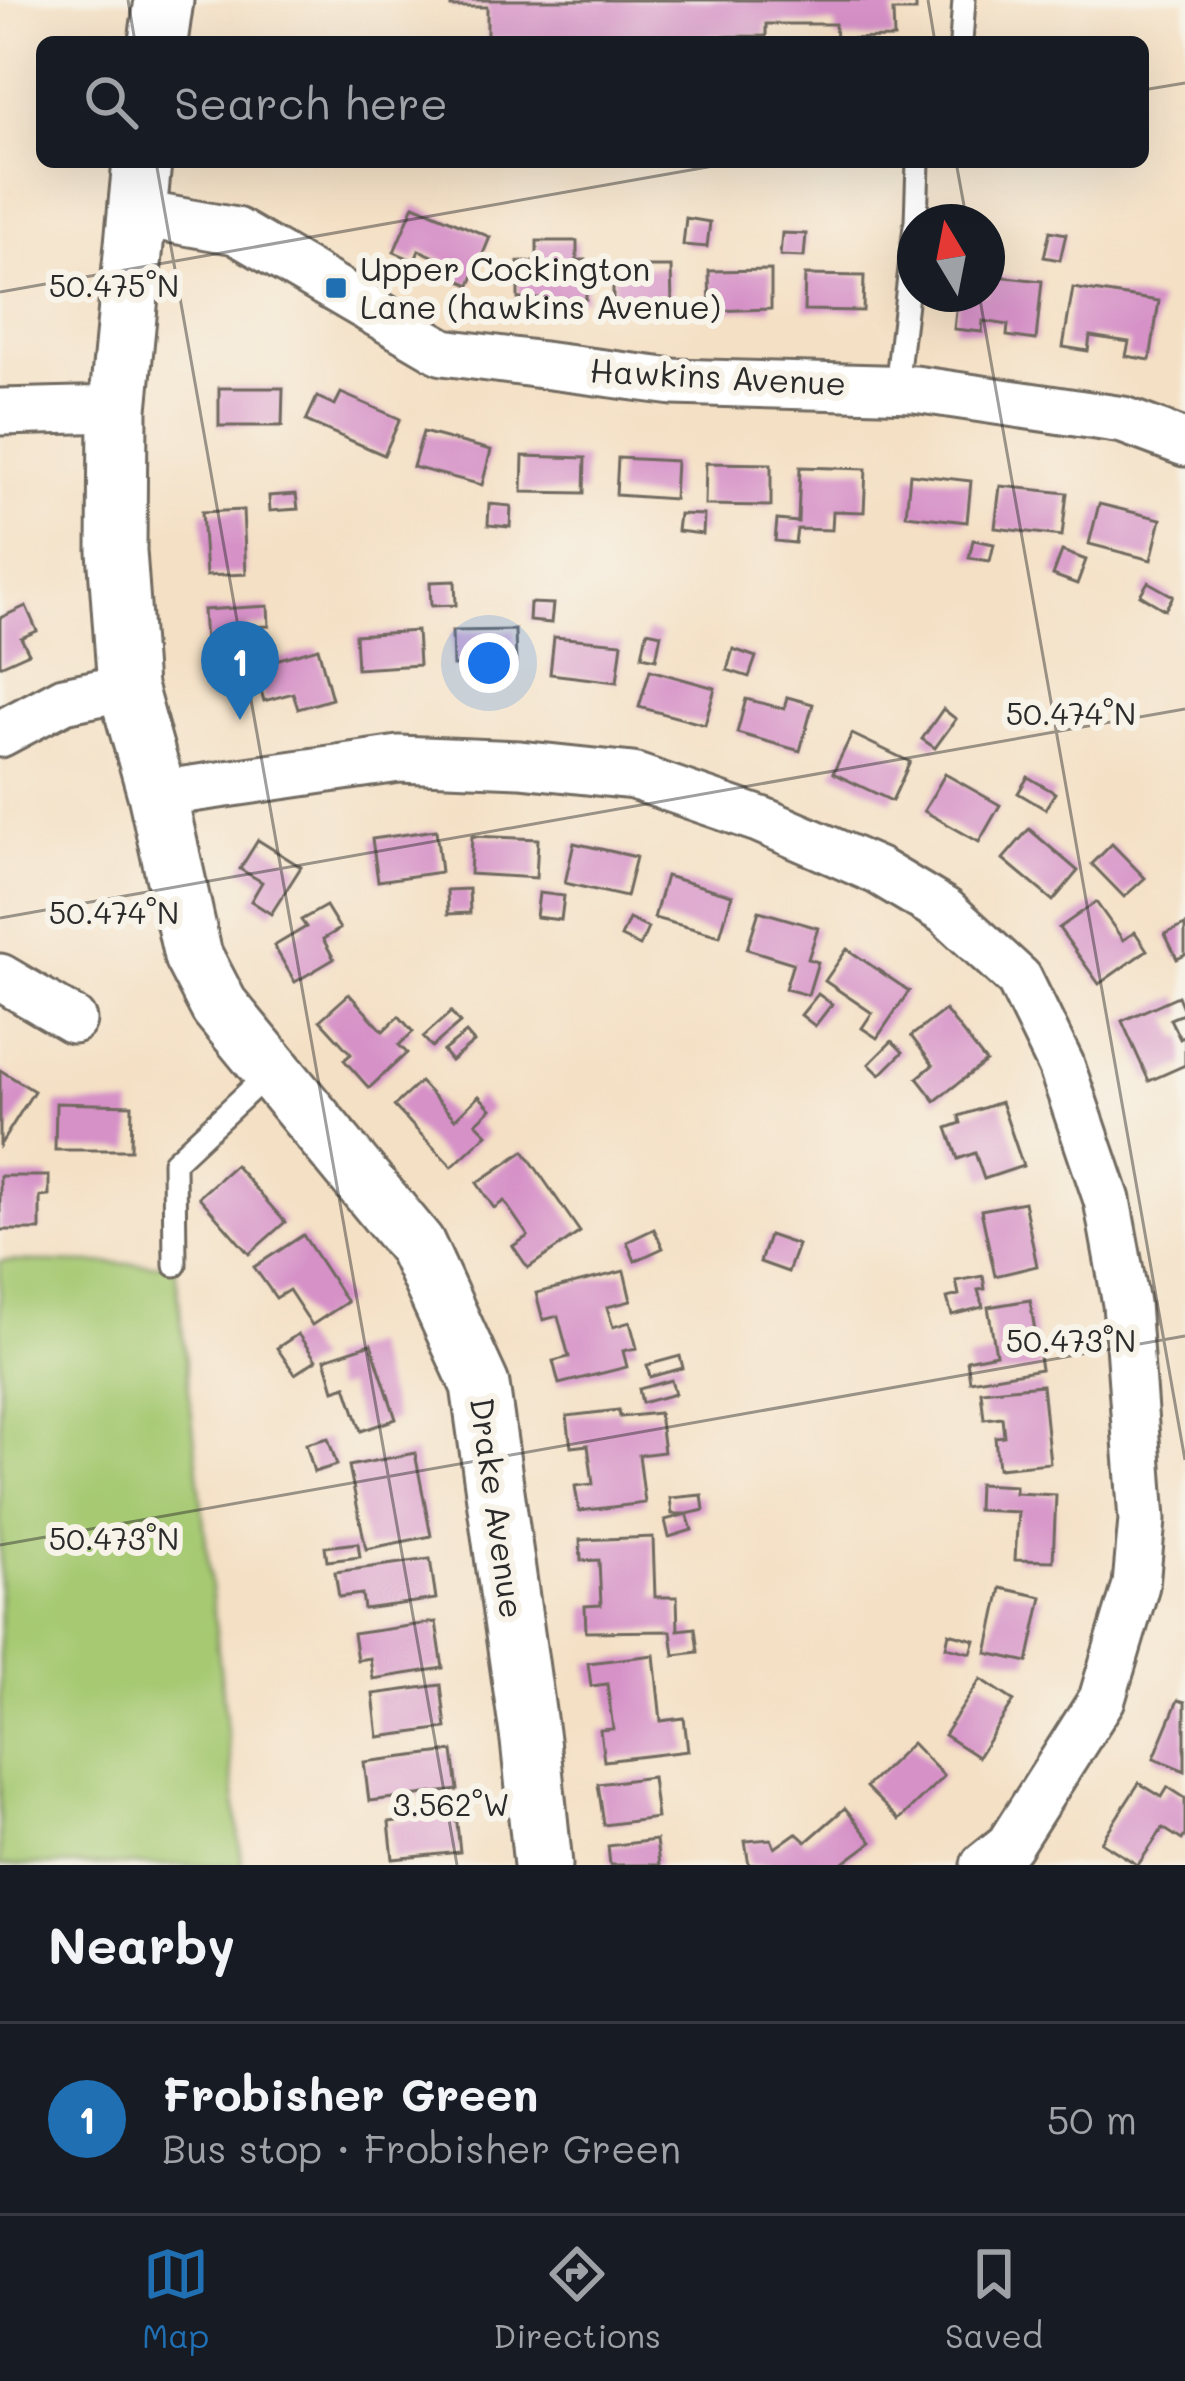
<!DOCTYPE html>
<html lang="en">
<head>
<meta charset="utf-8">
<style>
	body { margin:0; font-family:Mali,sans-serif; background:#20242c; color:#f1f3f6 }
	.compass { position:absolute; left:897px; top:204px; width:108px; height:108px; border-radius:50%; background:#171b24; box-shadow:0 12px 48px #0002; rotate:350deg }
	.you { position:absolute; left:489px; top:663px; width:42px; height:42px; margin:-30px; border:9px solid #fff; border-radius:50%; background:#1a73e8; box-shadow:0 0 0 18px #1a73e833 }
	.badge { display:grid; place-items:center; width:78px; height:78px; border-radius:50%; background:#1f6fb2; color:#fff; font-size:39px; font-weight:700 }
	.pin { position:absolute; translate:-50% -99px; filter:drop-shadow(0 3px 6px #0008) }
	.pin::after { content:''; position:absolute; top:63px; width:42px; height:36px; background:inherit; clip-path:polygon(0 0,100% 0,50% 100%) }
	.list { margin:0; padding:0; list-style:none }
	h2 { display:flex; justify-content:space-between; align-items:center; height:156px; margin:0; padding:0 48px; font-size:51px }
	h2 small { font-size:39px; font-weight:400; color:#9ea1a6 }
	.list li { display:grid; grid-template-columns:78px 1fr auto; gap:36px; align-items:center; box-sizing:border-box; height:192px; padding:0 48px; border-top:3px solid #363941 }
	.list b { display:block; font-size:45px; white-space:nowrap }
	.list p { margin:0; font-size:39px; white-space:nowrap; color:#9ea1a6 }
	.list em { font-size:39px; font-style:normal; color:#9ea1a6 }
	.icon { flex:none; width:66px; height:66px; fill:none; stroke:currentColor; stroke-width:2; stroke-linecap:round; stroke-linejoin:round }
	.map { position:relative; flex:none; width:1185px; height:1865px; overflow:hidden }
	.search { position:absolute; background:#171b24; box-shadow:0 12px 48px #0002; left:36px; right:36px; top:36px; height:132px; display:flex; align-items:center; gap:30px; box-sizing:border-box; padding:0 42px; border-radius:18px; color:#9ea1a6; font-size:45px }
	.sheet { height:348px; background:#171b24 }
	nav { display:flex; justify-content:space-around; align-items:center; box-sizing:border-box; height:168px; border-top:3px solid #363941; background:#171b24; font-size:33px; color:#9ea1a6 }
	nav a { display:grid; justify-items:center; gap:6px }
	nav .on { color:#1f6fb2 }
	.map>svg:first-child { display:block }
	.green { fill:#a6c972; stroke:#687a4e; stroke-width:3 }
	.building { fill:#d691c7 }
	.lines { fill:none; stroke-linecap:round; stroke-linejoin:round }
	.service-casing { stroke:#716a61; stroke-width:27 }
	.minor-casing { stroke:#716a61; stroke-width:51 }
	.tertiary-casing { stroke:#716a61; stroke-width:63 }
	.service { stroke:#fff; stroke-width:21 }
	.minor { stroke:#fff; stroke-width:45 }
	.tertiary { stroke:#fff; stroke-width:57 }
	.ticks { fill:none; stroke:#2b2b2b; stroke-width:3; stroke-opacity:0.45 }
	.poi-dot { fill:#1f6fb2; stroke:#f7f3e8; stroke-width:4.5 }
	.labels { text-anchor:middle; stroke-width:12; stroke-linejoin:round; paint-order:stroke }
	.poi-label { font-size:33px; fill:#2b2b2b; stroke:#f7f3e8; text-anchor:start }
	.street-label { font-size:33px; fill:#2b2b2b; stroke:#f7f3e8 }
	.ticks-label { font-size:30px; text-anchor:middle; fill:#2b2b2b; stroke:#f7f3e8; stroke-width:12; stroke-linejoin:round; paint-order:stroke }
</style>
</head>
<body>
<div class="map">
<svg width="1185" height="1865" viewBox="0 0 1185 1865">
	<rect width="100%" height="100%" fill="#f7f3e8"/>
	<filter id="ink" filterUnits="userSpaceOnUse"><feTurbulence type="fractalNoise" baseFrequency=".00833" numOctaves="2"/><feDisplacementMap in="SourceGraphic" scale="24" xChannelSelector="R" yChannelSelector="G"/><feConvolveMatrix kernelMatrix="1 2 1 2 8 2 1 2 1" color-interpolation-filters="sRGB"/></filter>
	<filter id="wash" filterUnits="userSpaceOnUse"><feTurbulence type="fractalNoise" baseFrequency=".004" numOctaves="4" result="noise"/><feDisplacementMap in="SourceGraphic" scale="48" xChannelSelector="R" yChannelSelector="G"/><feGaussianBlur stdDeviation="2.7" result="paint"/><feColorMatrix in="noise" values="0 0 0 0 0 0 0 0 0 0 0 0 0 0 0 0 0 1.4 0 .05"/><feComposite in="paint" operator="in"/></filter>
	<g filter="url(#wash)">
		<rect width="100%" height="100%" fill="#f4e0c5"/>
		<polygon class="green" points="0,1261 175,1265 242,1865 0,1865"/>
		<g id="blocks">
			<g class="building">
				<polygon points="451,0 916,0 916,11 893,11 894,38 836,39 835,24 766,24 766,36 487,39 487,7 451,7"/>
				<polygon points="414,205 490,237 470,285 451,277 456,266 419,250 415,261 394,252"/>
				<polygon points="686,218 710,222 707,247 683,245"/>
				<polygon points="1050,231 1066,234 1060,260 1044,257"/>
				<polygon points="782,233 806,234 804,257 780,256"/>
				<polygon points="537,241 577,241 577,260 586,260 586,299 518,299 518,262 537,262"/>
				<polygon points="613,267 671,267 672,304 613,304"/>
				<polygon points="771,270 771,309 710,311 709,271"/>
				<polygon points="805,275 864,276 863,311 804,310"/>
				<polygon points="987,275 1042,281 1036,340 1007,336 1008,325 983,321 982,332 954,329 958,294 987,294"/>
				<polygon points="1073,288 1159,301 1150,360 1126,356 1129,342 1090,336 1088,351 1063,347"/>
				<polygon points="219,388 283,388 282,426 219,426"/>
				<polygon points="341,393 400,419 384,455 306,421 317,397 335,405"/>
				<polygon points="423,432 491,450 482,485 413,467"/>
				<polygon points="523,456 585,458 584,493 522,492"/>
				<polygon points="618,458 676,461 674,499 616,495"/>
				<polygon points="706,463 771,464 771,506 705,505"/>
				<polygon points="800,467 866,469 864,512 833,511 832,530 797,529 795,543 775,541 777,520 798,522"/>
				<polygon points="910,474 971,481 967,522 906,515"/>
				<polygon points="1000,486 1067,493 1062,536 995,528"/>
				<polygon points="296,494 298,509 270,511 269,496"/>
				<polygon points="489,504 511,506 510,527 488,525"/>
				<polygon points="1099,504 1161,519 1151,560 1089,544"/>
				<polygon points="243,510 246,574 206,576 202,512"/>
				<polygon points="679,514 704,515 703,534 677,531"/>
				<polygon points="973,540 994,544 990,561 969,558"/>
				<polygon points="1062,551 1086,560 1077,584 1053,575"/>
				<polygon points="455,581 456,605 431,606 430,582"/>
				<polygon points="1148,582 1173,596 1165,610 1140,595"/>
				<polygon points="530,603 553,604 551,623 529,621"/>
				<polygon points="26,606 37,631 21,638 29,653 0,666 0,618"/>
				<polygon points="268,606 269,626 247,627 247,639 205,642 203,610"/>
				<polygon points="515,630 516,665 453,666 452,631"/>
				<polygon points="417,631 419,665 357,669 355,635"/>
				<polygon points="647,631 661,634 656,659 642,656"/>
				<polygon points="554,637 622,643 617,682 550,674"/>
				<polygon points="318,648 332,699 298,709 293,693 264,701 254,666"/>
				<polygon points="733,649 756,657 749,677 727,670"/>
				<polygon points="650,670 715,688 705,725 639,707"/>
				<polygon points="787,697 813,704 800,751 737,733 746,699 784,709"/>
				<polygon points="943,709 956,719 935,748 922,739"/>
				<polygon points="852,734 910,762 892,801 833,773"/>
				<polygon points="945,774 1000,805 979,842 924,811"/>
				<polygon points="1028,777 1055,793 1045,809 1018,793"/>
				<polygon points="1029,829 1078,871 1053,901 1003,859"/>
				<polygon points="436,830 441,872 378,881 372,839"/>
				<polygon points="472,836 538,839 536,878 470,874"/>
				<polygon points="258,840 301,867 271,914 251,901 262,882 240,869"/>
				<polygon points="574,843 636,857 626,897 565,883"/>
				<polygon points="1112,844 1145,878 1124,897 1092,864"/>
				<polygon points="666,876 732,895 720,936 654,918"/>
				<polygon points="469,889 470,913 448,914 447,890"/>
				<polygon points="539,893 564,896 561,920 536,917"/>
				<polygon points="1096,902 1123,940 1135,932 1147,950 1099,984 1059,928"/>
				<polygon points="326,906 340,929 323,939 334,959 295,982 274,946 306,927 301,920"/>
				<polygon points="759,911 818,928 808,959 818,962 808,995 785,989 793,963 747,949"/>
				<polygon points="629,919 648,928 640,946 621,937"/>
				<polygon points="1185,925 1185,955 1177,959 1165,934"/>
				<polygon points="847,949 909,991 877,1038 862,1028 872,1013 825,981"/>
				<polygon points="349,994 383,1031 399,1016 413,1032 399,1045 407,1053 369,1088 344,1060 351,1054 320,1020"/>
				<polygon points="818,994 832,1004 815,1026 801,1015"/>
				<polygon points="1178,996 1185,1013 1170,1019 1180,1039 1185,1036 1185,1065 1149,1081 1122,1021"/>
				<polygon points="945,1010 986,1062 935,1101 917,1078 933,1065 911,1036"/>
				<polygon points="451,1012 460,1023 432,1047 423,1037"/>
				<polygon points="466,1033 474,1042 451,1061 443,1051"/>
				<polygon points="892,1041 903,1052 880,1075 869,1064"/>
				<polygon points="0,1070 34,1091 0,1145"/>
				<polygon points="420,1082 455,1119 479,1096 491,1109 476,1123 487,1134 452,1167 394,1106"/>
				<polygon points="1001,1102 1023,1166 984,1179 975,1153 958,1159 947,1128 961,1123 959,1116"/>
				<polygon points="56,1103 132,1105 131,1150 55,1150"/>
				<polygon points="524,1151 580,1232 528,1268 513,1246 528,1236 504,1201 494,1208 477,1183"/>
				<polygon points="235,1165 285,1222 249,1254 199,1197"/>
				<polygon points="0,1176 49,1176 49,1196 40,1197 40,1230 0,1230"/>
				<polygon points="1024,1202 1037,1266 995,1276 981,1210"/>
				<polygon points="654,1229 663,1248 635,1261 627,1242"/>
				<polygon points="303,1235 347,1302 312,1325 289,1290 276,1298 254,1267"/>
				<polygon points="769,1235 798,1245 788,1272 760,1262"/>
				<polygon points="624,1271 631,1301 607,1307 613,1327 630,1322 637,1348 623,1351 627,1367 559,1384 553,1361 569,1357 558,1316 543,1320 536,1293"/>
				<polygon points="983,1276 985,1289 978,1290 983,1307 952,1315 947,1298 959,1295 956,1281"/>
				<polygon points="1030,1300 1041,1369 970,1381 967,1360 996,1354 988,1307"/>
				<polygon points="298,1334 316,1360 295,1374 277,1348"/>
				<polygon points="371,1344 396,1419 361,1431 346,1386 334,1390 325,1359"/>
				<polygon points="680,1356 683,1368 650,1377 647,1365"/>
				<polygon points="671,1380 675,1394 642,1403 639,1389"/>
				<polygon points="1042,1385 1050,1463 998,1468 995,1437 1004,1436 1002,1417 984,1419 981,1391"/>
				<polygon points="619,1410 620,1417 659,1413 664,1452 639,1455 645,1503 579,1511 575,1486 593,1484 588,1445 571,1447 567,1416"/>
				<polygon points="328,1438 337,1465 314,1472 306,1444"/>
				<polygon points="415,1453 431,1536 366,1549 349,1466"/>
				<polygon points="978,1484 1015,1486 1015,1493 1056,1495 1053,1561 1015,1560 1018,1512 977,1510"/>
				<polygon points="702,1495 704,1510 687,1514 692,1530 669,1537 665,1520 687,1514 672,1514 670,1498"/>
				<polygon points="653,1537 655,1597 677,1597 678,1630 695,1628 698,1652 674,1655 671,1631 586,1632 585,1606 601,1605 599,1560 581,1561 580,1540"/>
				<polygon points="358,1543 360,1557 327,1561 325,1547"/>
				<polygon points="430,1559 436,1599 364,1609 362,1594 339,1597 335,1572"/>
				<polygon points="1001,1588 1042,1597 1028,1662 987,1653"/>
				<polygon points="436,1622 443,1668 373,1679 370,1658 357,1660 353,1634"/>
				<polygon points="949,1633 975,1640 971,1653 946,1647"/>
				<polygon points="654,1655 661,1721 684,1718 688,1751 604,1761 600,1730 613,1729 607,1684 591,1686 588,1663"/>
				<polygon points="981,1679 1014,1701 978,1757 944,1735"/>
				<polygon points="441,1685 446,1728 378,1737 373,1694"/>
				<polygon points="1178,1700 1185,1702 1185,1771 1154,1758"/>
				<polygon points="912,1743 944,1776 899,1820 866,1787"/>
				<polygon points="453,1751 458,1790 369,1801 364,1762"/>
				<polygon points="652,1777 657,1818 604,1825 598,1784"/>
				<polygon points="1139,1783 1162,1797 1168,1787 1185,1798 1185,1835 1182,1840 1163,1828 1138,1865 1101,1842"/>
				<polygon points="845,1808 872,1842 841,1865 749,1865 745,1841 771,1839 775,1848 796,1833 806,1842"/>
				<polygon points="456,1814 460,1852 393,1859 389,1822"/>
				<polygon points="656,1840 659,1865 610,1865 608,1846"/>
			</g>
		</g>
	</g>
	<g filter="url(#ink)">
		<use href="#blocks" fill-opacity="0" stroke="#716a61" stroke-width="3"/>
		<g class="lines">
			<defs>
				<g id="service">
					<polyline points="961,42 964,0"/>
					<polyline points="916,222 918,162"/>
					<polyline points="896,387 915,226"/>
					<polyline points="175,1265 174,1162 269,1073"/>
				</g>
				<g id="minor">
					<polyline points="135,213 236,231 443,352 673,382 915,389 1123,420 1185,443"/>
					<polyline points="0,412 118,409"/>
					<polyline points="0,734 64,700 127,687"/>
					<polyline points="157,794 399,759 520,764 633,776 761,820 878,871 945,911 1019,979 1061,1065 1107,1200 1126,1304 1142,1520 1136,1585 1102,1699 1009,1845 984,1865"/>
					<polyline points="0,977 73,1020"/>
				</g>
				<g id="tertiary">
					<polyline points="158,42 164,0"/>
					<polyline points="142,162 118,409 117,551 127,687 157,794 193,956 219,1006 416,1245 480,1385 530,1740 543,1865"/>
				</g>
			</defs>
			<use href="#service" class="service-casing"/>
			<use href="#minor" class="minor-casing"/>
			<use href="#tertiary" class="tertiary-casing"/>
			<use href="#service" class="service"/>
			<use href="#minor" class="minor"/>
			<use href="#tertiary" class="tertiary"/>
		</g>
	</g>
	<path class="ticks" d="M128,0L135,42M928,0L935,42M1143,90L1185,83M156,162L457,1865M956,162L967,222M0,292L736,162M979,294L1185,1460M0,918L1185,709M0,1545L1185,1336"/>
	<rect class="poi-dot" x="324" y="276" width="24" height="24" rx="6"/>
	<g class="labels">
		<g class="poi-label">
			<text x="360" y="281">Upper Cockington<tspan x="360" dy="38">Lane (hawkins Avenue)</tspan></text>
		</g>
		<g class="street-label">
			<text transform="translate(718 377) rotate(3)" y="12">Hawkins Avenue</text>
			<text transform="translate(497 1508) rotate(82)" y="12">Drake Avenue</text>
		</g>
	</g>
	<g class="ticks-label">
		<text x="114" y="297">50.475°N</text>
		<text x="1071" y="725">50.474°N</text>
		<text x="114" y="924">50.474°N</text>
		<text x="1071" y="1352">50.473°N</text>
		<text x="114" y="1550">50.473°N</text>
		<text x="451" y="1816">3.562°W</text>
	</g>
</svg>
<svg class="compass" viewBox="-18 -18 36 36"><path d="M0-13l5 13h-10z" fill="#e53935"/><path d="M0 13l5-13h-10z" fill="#9ea1a6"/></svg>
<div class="you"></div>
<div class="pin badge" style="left:240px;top:720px">1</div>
<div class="search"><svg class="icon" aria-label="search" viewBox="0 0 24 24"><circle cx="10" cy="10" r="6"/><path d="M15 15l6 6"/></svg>Search here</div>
</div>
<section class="sheet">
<h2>Nearby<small></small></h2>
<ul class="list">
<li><span class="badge">1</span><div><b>Frobisher Green</b><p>Bus stop · Frobisher Green</p></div><em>50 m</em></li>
</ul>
</section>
<nav>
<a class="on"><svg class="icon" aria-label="map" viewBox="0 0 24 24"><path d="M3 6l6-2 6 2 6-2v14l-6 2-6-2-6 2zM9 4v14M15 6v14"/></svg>Map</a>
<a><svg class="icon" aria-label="directions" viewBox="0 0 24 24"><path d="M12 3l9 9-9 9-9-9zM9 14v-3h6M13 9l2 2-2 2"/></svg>Directions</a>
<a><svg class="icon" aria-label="saved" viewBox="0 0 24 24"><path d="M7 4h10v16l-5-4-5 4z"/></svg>Saved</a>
</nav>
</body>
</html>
